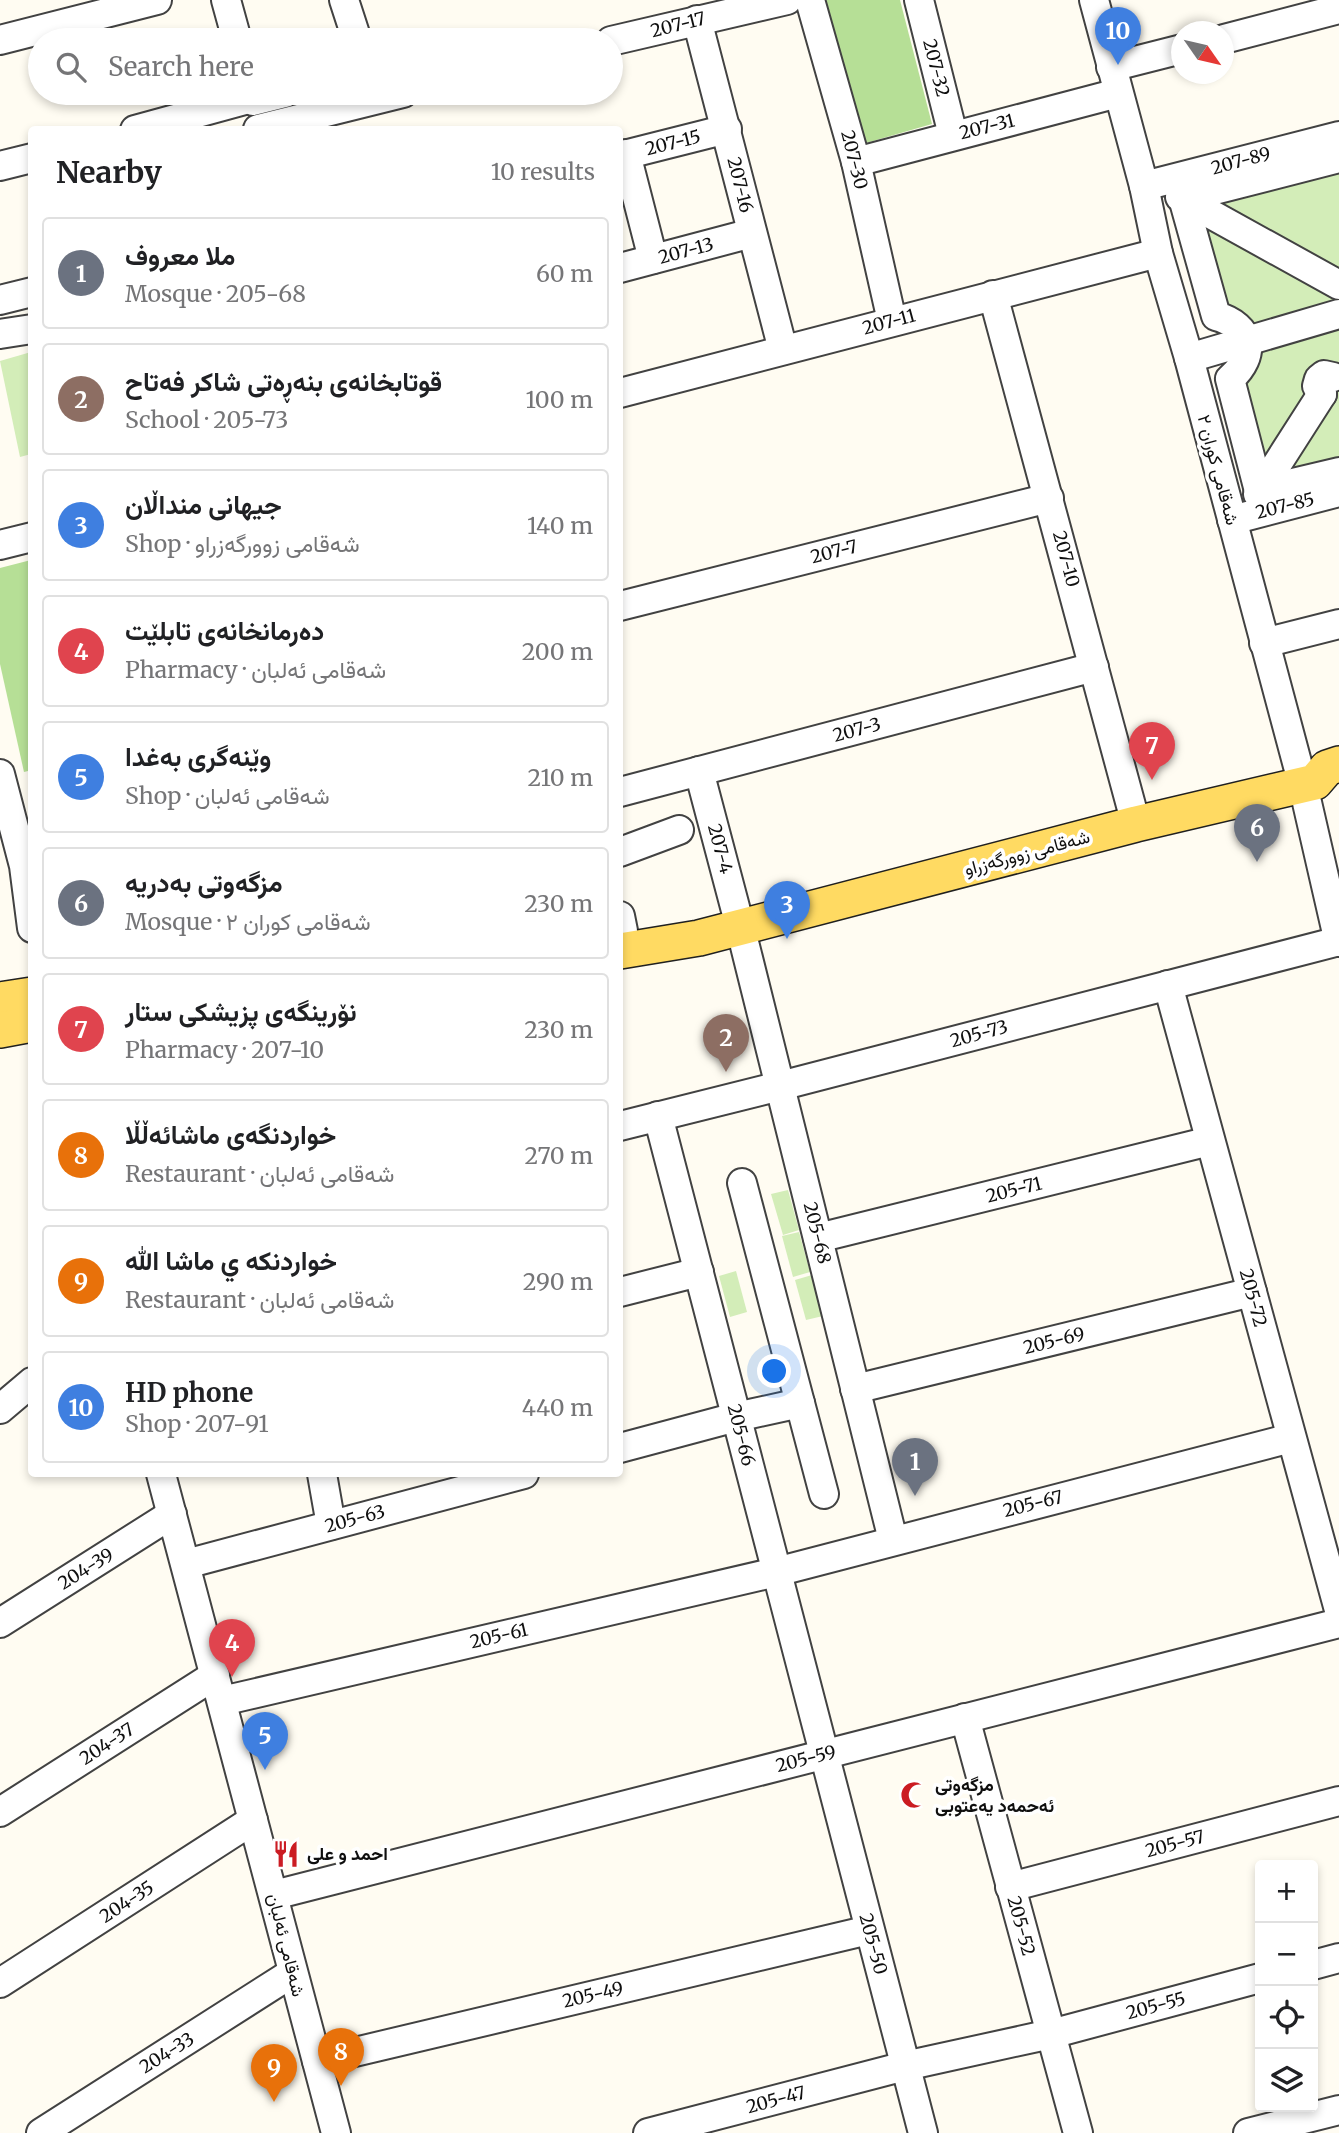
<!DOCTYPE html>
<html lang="en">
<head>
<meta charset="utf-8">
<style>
	body { margin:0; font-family:Merriweather,Vazirmatn,serif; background:#f2f2f2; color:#202124 }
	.controls { position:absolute; right:21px; bottom:21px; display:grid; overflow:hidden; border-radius:7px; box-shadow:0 4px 10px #0003 }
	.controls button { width:63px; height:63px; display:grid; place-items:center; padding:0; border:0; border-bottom:2px solid #e0e0e0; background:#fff; color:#202124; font:35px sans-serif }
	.compass { position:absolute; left:1171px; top:21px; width:63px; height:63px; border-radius:50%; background:#fff; box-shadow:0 4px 10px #0003; rotate:124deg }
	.you { position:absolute; left:775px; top:1372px; width:24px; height:24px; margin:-18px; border:5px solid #fff; border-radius:50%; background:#1a73e8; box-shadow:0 0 0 10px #1a73e833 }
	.badge { display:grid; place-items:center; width:46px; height:46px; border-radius:50%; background:#cb1c23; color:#fff; font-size:23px; font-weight:700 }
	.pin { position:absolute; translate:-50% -58px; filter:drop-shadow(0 2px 4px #0008) }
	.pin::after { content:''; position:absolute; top:37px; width:24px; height:21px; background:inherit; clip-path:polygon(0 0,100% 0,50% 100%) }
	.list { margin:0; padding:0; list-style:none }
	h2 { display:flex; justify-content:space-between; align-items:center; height:91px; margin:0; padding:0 28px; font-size:30px }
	h2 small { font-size:23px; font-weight:400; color:#757577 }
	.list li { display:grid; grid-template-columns:46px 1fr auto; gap:21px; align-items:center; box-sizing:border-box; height:112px; margin:0 14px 14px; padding:0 14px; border:2px solid #e0e0e0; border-radius:7px }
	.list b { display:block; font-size:26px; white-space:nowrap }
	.list p { margin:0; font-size:23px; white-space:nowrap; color:#757577 }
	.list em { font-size:23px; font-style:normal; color:#757577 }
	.icon { flex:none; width:38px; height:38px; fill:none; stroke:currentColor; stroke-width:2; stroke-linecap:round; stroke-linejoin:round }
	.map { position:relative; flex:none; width:1339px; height:2133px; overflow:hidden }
	.search { position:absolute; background:#fff; box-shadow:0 4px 10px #0003; left:28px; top:28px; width:595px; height:77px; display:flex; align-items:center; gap:18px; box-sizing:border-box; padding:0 24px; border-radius:38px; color:#757577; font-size:26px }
	.panel { position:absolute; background:#fff; box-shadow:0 4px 10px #0003; left:28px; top:126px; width:595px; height:1351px; border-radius:7px }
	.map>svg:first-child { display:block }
	.green { fill:#d3edb8 }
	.forest { fill:#b6df96 }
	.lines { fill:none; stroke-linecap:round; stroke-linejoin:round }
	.minor-casing { stroke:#424242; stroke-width:32 }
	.major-casing { stroke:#202020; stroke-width:38 }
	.minor { stroke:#fff; stroke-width:28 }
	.major { stroke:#ffda62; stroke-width:35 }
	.labels { text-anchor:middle; stroke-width:7; stroke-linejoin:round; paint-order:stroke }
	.street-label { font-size:18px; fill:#0f0f0f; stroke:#fff }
	.poi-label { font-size:18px; font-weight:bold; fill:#0f0f0f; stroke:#fff; text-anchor:start }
</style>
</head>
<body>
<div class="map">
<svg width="1339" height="2133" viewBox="0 0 1339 2133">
	<rect width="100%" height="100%" fill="#fffcf2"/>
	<g class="green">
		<polygon points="1339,155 1339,473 1258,494 1180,197"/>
		<polygon points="31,352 31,454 20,457 0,361"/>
		<polygon points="788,1190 799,1230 783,1235 771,1194"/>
		<polygon points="799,1232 810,1272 793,1277 782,1236"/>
		<polygon points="736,1271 747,1312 730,1317 719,1276"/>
		<polygon points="812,1275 823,1316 806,1320 795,1280"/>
	</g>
	<g class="forest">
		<polygon points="826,0 900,0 932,124 866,143"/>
		<polygon points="31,560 32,770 24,772 0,664 0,568"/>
	</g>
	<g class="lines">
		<defs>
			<g id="minor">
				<polyline points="226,0 237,40"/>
				<polyline points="344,0 357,40"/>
				<polyline points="810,0 856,162 892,321"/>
				<polyline points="919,0 953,135"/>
				<polyline points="1094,0 1144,186 1158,253 1189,358 1303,785 1339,942"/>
				<polyline points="697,20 783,350"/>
				<polyline points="1224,39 1339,9"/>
				<polyline points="0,40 157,0"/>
				<polyline points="611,41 787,0"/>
				<polyline points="1111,67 1182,49"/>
				<polyline points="253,101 285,93"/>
				<polyline points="258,129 403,93"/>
				<polyline points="135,130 252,98"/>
				<polyline points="626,154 653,259"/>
				<polyline points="620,156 727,129"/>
				<path d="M1339,158L1183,198L1216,316C1252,326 1257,355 1230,379L1259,491L1339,472"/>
				<polyline points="856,162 1118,93"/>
				<polyline points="0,166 32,158"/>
				<polyline points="1144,186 1339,136"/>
				<polyline points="1180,197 1339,285"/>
				<polyline points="620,268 752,233"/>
				<polyline points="993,295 1136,824"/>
				<polyline points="0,300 32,292"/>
				<polyline points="0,334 32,329"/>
				<polyline points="1189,358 1339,314"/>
				<polyline points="620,393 1158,253"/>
				<polyline points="1322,394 1317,386 1319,379 1324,375 1333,377"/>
				<polyline points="1258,494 1322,394"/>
				<polyline points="1232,520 1339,492"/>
				<polyline points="0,545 32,537"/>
				<polyline points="620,606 1049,498"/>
				<polyline points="1264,643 1339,624"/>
				<polyline points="699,771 740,926 893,1540"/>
				<polyline points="0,774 24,866 32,928"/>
				<polyline points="620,792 1094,667"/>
				<polyline points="620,852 679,830"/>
				<polyline points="620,916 623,931"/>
				<polyline points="1168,985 1339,1610"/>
				<polyline points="658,1116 923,2133"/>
				<polyline points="620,1126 780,1086 1339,941"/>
				<polyline points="742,1183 824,1494"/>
				<polyline points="818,1238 1210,1141"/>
				<polyline points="620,1292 699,1272"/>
				<polyline points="855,1389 1252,1292"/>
				<polyline points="0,1409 32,1382"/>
				<polyline points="620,1448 736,1417 800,1403"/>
				<polyline points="161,1474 336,2133"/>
				<polyline points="322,1474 331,1525"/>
				<polyline points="186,1564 524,1474"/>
				<polyline points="0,1623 172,1514"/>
				<polyline points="222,1701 776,1572 1291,1438"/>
				<polyline points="965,1718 1078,2133"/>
				<polyline points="0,1812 215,1675"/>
				<polyline points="1010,1887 1339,1801"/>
				<polyline points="274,1895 1339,1623"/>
				<polyline points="1313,1965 1339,1958"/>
				<polyline points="0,1983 253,1820"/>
				<polyline points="317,2061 869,1930"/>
				<polyline points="41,2133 292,1973"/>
				<polyline points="648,2133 905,2066 1051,2034 1260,1978"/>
				<polyline points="1248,2133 1339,2110"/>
			</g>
			<g id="major">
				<polyline points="620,951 699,938 1136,824 1315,782 1327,768 1339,764"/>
				<polyline points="0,1000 32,995"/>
				<polyline points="0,1030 32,1024"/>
			</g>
		</defs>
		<use href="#minor" class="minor-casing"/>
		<use href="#major" class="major-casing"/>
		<use href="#minor" class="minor"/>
		<use href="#major" class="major"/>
	</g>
	<defs>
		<symbol id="mosque-bare" viewBox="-9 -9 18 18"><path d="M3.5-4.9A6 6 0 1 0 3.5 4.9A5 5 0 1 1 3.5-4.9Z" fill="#cb1c23" stroke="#fff" stroke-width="2.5" paint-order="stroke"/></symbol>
		<symbol id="restaurant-bare" viewBox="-9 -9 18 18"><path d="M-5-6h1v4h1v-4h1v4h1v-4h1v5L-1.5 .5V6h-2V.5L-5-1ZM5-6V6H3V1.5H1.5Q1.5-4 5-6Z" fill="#cb1c23" stroke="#fff" stroke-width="2.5" paint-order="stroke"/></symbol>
	</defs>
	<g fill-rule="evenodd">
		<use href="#mosque-bare" x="895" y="1776" width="38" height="38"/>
		<use href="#restaurant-bare" x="267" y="1835" width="38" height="38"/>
	</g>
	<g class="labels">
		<g class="street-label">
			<text transform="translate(678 25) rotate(-14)" y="6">207-17</text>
			<text transform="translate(936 68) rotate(76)" y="6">207-32</text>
			<text transform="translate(987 127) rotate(-14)" y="6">207-31</text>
			<text transform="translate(673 143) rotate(-14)" y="6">207-15</text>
			<text transform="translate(854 160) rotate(76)" y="6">207-30</text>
			<text transform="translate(1241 161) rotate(-15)" y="6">207-89</text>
			<text transform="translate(740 185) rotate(76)" y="6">207-16</text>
			<text transform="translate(686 251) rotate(-15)" y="6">207-13</text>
			<text transform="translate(889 322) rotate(-15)" y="6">207-11</text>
			<text transform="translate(1218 470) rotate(75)" y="6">شەقامی کوران ٢</text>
			<text transform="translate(1285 506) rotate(-14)" y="6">207-85</text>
			<text transform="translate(834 552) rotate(-14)" y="6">207-7</text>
			<text transform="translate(1066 559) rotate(75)" y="6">207-10</text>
			<text transform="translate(857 730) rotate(-15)" y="6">207-3</text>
			<text transform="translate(720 849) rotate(75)" y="6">207-4</text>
			<text transform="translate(1027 853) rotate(-15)" y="6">شەقامی زوورگەزراو</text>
			<text transform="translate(979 1034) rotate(-15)" y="6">205-73</text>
			<text transform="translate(1014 1190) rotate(-14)" y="6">205-71</text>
			<text transform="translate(817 1233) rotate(76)" y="6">205-68</text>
			<text transform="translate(1253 1298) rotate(75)" y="6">205-72</text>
			<text transform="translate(1054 1341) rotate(-14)" y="6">205-69</text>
			<text transform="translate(741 1435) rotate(76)" y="6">205-66</text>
			<text transform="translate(1033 1504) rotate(-14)" y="6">205-67</text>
			<text transform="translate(355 1519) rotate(-15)" y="6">205-63</text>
			<text transform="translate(86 1569) rotate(-32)" y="6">204-39</text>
			<text transform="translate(499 1636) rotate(-13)" y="6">205-61</text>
			<text transform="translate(107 1744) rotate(-33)" y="6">204-37</text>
			<text transform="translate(806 1759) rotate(-14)" y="6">205-59</text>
			<text transform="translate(1175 1844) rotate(-15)" y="6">205-57</text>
			<text transform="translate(127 1902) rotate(-33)" y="6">204-35</text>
			<text transform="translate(1021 1926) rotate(75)" y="6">205-52</text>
			<text transform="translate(873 1944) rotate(75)" y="6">205-50</text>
			<text transform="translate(286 1945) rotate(76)" y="6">شەقامی ئەلبان</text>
			<text transform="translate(593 1995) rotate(-13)" y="6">205-49</text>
			<text transform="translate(1156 2006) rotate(-15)" y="6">205-55</text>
			<text transform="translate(167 2053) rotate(-32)" y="6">204-33</text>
			<text transform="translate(776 2100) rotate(-15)" y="6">205-47</text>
		</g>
		<g class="poi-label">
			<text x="935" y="1791">مزگەوتی<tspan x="935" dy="21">ئەحمەد یەعتوبی</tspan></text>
			<text x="307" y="1860">احمد و علی</text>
		</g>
	</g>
</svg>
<div class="controls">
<button>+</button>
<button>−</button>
<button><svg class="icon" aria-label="locate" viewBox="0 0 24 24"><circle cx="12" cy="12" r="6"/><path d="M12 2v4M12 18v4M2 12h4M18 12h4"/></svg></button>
<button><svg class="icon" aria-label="layers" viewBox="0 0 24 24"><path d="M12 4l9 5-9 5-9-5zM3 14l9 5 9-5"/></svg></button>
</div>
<svg class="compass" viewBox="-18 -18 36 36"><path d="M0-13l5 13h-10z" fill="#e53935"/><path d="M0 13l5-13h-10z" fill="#757577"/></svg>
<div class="you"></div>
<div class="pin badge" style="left:915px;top:1496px;background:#6b7280">1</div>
<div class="pin badge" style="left:726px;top:1072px;background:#8d6e63">2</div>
<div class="pin badge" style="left:787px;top:939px;background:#3f7fe0">3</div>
<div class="pin badge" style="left:232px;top:1677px;background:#e0444e">4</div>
<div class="pin badge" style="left:265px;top:1770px;background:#3f7fe0">5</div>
<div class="pin badge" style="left:1257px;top:862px;background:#6b7280">6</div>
<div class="pin badge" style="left:1152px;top:780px;background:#e0444e">7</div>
<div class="pin badge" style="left:341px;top:2086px;background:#e8710a">8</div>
<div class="pin badge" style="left:274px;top:2102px;background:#e8710a">9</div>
<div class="pin badge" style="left:1118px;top:65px;background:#3f7fe0">10</div>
<div class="search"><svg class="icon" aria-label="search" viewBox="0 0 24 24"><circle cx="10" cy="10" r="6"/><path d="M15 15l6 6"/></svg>Search here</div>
<section class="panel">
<h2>Nearby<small>10 results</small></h2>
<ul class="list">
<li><span class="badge" style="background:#6b7280">1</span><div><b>ملا معروف</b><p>Mosque · 205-68</p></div><em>60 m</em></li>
<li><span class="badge" style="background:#8d6e63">2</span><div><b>قوتابخانەی بنەڕەتی شاكر فەتاح</b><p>School · 205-73</p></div><em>100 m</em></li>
<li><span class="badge" style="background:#3f7fe0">3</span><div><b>جیهانی منداڵان</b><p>Shop · شەقامی زوورگەزراو</p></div><em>140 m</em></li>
<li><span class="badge" style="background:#e0444e">4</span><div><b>دەرمانخانەی تابلێت</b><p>Pharmacy · شەقامی ئەلبان</p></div><em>200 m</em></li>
<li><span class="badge" style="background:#3f7fe0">5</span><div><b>وێنەگری بەغدا</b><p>Shop · شەقامی ئەلبان</p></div><em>210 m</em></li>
<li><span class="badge" style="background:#6b7280">6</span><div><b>مزگه‌وتی به‌دریه</b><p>Mosque · شەقامی کوران ٢</p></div><em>230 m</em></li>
<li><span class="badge" style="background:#e0444e">7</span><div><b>نۆرینگەی پزیشکی ستار</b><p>Pharmacy · 207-10</p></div><em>230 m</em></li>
<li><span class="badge" style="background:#e8710a">8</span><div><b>خواردنگەی ماشائەڵڵا</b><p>Restaurant · شەقامی ئەلبان</p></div><em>270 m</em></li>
<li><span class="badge" style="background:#e8710a">9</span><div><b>خواردنكه ي ماشا الله</b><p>Restaurant · شەقامی ئەلبان</p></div><em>290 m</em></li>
<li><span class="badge" style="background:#3f7fe0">10</span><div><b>HD phone</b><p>Shop · 207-91</p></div><em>440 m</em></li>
</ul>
</section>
</div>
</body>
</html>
